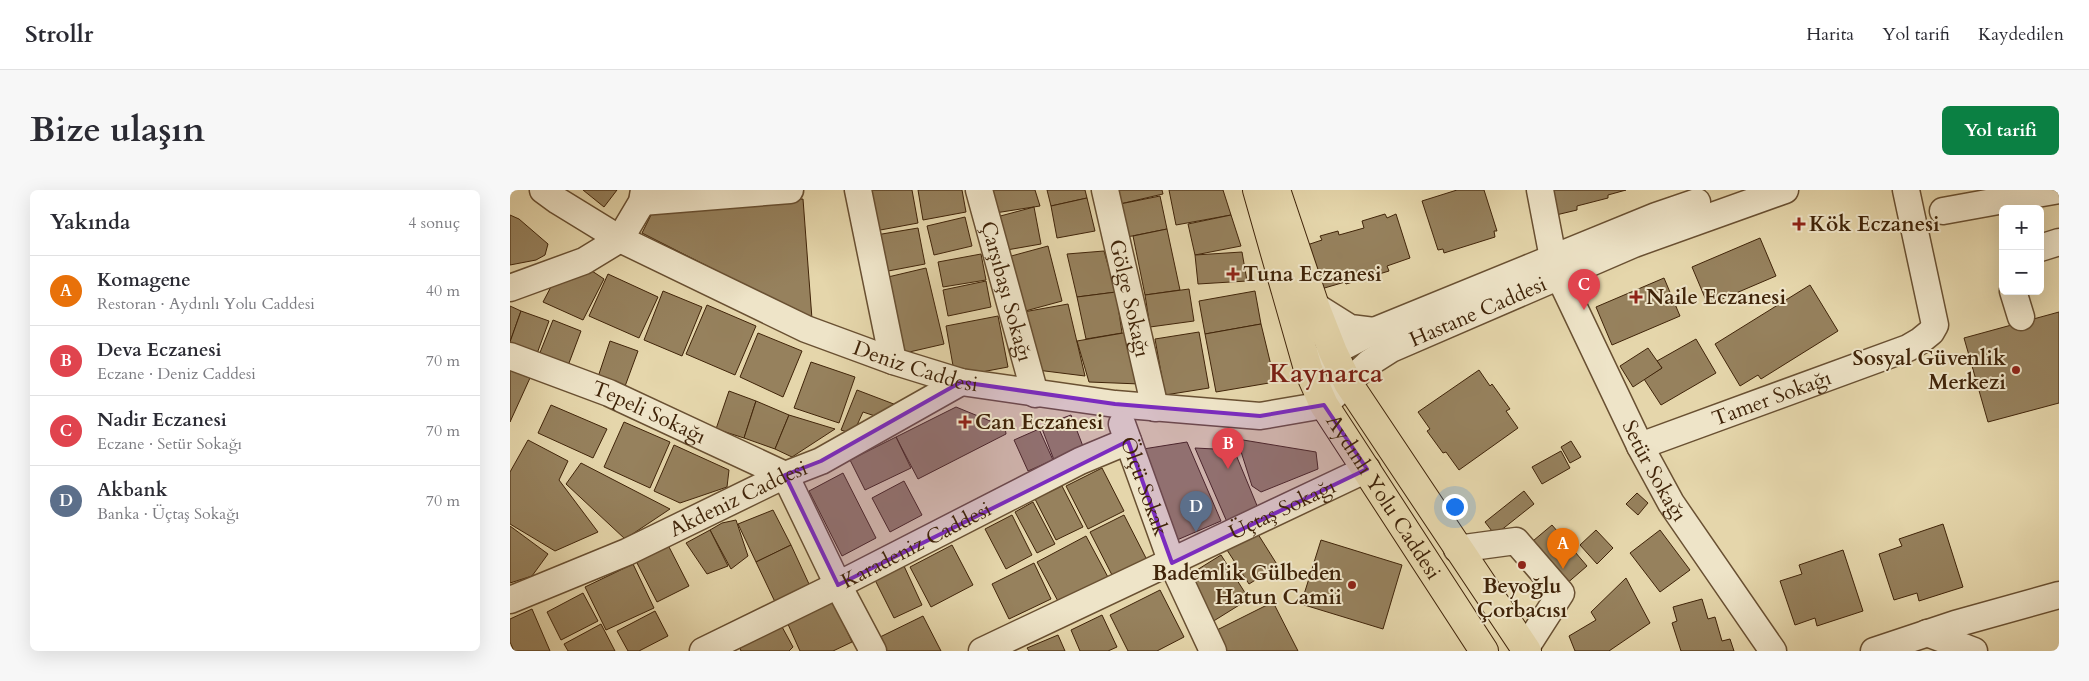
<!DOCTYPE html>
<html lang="tr">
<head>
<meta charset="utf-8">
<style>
	body { margin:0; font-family:Cardo,serif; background:#f7f7f7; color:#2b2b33 }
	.controls { position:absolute; right:15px; top:15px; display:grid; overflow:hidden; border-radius:8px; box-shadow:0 5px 20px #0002 }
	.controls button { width:45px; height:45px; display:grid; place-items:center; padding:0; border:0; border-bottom:1px solid #e1e1e2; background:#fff; color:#2b2b33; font:25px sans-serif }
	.you { position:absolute; left:944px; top:316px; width:18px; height:18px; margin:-12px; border:4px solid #fff; border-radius:50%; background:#1a73e8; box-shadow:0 0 0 8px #1a73e833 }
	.badge { display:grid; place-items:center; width:32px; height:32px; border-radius:50%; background:#0b8043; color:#fff; font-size:16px; font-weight:700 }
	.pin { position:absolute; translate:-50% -41px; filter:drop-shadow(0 1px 2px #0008) }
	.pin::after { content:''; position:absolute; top:26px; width:18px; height:15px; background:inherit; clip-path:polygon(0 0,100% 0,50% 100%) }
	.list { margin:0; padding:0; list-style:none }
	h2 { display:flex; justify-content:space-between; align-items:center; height:65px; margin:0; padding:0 20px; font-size:21px }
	h2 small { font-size:16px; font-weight:400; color:#7c7c81 }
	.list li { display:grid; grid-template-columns:32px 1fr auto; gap:15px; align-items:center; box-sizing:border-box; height:70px; padding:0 20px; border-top:1px solid #e1e1e2 }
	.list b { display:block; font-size:19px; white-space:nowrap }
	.list p { margin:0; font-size:16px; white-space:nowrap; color:#7c7c81 }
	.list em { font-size:16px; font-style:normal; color:#7c7c81 }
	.map { position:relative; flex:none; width:1549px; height:461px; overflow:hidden; border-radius:8px }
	header { display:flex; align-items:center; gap:30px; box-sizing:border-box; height:70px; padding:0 25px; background:#fff; border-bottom:1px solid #e1e1e2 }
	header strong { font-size:24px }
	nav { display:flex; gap:28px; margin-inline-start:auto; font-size:18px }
	.intro { display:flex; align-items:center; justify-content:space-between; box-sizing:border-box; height:120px; padding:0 30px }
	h1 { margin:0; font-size:35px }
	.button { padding:12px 22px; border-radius:8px; background:#0b8043; color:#fff; font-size:18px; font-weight:700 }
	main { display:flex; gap:30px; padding:0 30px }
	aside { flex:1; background:#fff; border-radius:8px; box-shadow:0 5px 20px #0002 }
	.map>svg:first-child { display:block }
	.building { fill:#96815d; stroke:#402409 }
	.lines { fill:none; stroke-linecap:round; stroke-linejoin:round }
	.minor-casing { stroke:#695032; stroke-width:29 }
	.major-casing { stroke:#402409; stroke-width:30 }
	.minor { stroke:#eee4c8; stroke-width:26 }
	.major { stroke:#e5d6ab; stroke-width:28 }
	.marked { fill:#7b2cbf; fill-opacity:0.2; stroke:#7b2cbf; stroke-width:4; stroke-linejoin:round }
	.poi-dot { fill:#8f2418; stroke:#eee4c8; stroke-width:2 }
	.labels { text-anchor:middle; stroke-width:4; stroke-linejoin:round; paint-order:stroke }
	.poi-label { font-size:21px; font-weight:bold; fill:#402409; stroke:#eee4c8; text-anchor:start }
	.street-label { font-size:21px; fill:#402409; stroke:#eee4c8 }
	.district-label { font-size:26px; font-weight:bold; fill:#7a1f14; stroke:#eee4c8 }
</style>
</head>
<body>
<header>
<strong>Strollr</strong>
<nav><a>Harita</a><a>Yol tarifi</a><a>Kaydedilen</a></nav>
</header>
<div class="intro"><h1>Bize ulaşın</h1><a class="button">Yol tarifi</a></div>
<main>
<aside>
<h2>Yakında<small>4 sonuç</small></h2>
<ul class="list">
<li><span class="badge" style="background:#e8710a">A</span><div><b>Komagene</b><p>Restoran · Aydınlı Yolu Caddesi</p></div><em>40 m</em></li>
<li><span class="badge" style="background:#e0444e">B</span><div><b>Deva Eczanesi</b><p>Eczane · Deniz Caddesi</p></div><em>70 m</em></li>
<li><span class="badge" style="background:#e0444e">C</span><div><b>Nadir Eczanesi</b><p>Eczane · Setür Sokağı</p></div><em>70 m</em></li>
<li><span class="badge" style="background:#5c6f8a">D</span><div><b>Akbank</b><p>Banka · Üçtaş Sokağı</p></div><em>70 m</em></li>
</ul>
</aside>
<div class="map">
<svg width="1549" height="461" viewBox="0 0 1549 461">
	<rect width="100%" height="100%" fill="#e5d6ab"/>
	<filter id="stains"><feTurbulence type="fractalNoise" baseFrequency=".004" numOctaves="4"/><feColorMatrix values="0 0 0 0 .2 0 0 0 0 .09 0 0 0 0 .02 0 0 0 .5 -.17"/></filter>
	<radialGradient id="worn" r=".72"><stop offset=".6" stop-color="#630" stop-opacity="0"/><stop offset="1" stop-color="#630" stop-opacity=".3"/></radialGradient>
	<g class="building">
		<polygon points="73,0 107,0 94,17"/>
		<polygon points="358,0 402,0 408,33 365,41"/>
		<polygon points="408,0 452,0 456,22 413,30"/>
		<polygon points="481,0 525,0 530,16 485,23"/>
		<polygon points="537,0 575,0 577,8 541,16"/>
		<polygon points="607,0 652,0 653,4 610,14"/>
		<polygon points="659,0 713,0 721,25 666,35"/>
		<polygon points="947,0 974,0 987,41 984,41 985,47 934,63 933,59 928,60 912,11"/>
		<polygon points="1040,0 1116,0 1098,5 1098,8 1067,16 1067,20 1046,25"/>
		<polygon points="650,6 657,39 617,47 610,14"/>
		<polygon points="577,8 585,41 547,48 541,16"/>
		<polygon points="293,9 302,129 132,43 144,19"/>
		<polygon points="524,17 531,54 491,61 483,28"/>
		<polygon points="875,24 877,28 886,24 900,68 877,76 879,81 836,94 835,92 811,99 797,55 812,50 810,46 828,41 829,45 854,38 852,31"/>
		<polygon points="0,25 9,29 38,54 35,65 26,70 0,75"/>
		<polygon points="721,25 731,56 685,65 678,34"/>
		<polygon points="455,27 462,56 424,65 417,36"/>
		<polygon points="408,38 415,74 373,82 366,45"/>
		<polygon points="657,39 670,100 635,105 623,46"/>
		<polygon points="1250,48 1266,86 1198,115 1182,77"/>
		<polygon points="538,56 552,111 508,123 494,68"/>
		<polygon points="594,61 606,102 567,107 557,64"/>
		<polygon points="732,62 737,91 688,94 685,65"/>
		<polygon points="471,64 476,90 433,97 428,72"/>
		<polygon points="416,78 434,154 395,163 378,87"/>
		<polygon points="79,79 94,89 73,130 33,112 44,91"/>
		<polygon points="98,84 148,107 129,148 79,126"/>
		<polygon points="1154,88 1170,126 1102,155 1086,117"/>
		<polygon points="476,91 481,117 438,126 433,100"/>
		<polygon points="1300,95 1328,141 1251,189 1248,185 1230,196 1205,154"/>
		<polygon points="679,99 684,131 640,137 635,105"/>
		<polygon points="153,101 192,117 172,166 134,150"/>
		<polygon points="745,101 751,134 695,144 689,111"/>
		<polygon points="606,102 612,143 576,149 567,107"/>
		<polygon points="558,114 575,186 527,180 508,123"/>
		<polygon points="197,115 246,136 225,185 176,164"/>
		<polygon points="0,116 11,121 0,152"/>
		<polygon points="11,121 39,131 25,169 0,160 0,152"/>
		<polygon points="1549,122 1549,213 1478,232 1454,148"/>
		<polygon points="488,126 498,177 445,187 436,136"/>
		<polygon points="43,130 71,141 56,181 27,170"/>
		<polygon points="751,134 765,192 706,202 695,144"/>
		<polygon points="619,142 630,194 579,192 567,151"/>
		<polygon points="689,142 699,198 655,205 645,149"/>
		<polygon points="248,143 292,161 273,207 230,187"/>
		<polygon points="1186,149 1206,183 1151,215 1134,189 1152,178 1147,171"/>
		<polygon points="100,151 128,161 114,199 87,190"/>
		<polygon points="1138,158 1152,178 1123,197 1110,176"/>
		<polygon points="301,172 345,187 329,233 284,218"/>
		<polygon points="0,180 20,188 0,232"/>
		<polygon points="969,180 980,196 982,194 1000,219 996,221 1008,238 949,280 936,262 933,263 917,241 920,239 908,222"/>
		<polygon points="347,200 389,216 371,228 353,222 343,244 331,240"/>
		<polygon points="219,201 246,211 234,248 206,239"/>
		<polygon points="246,211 279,225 265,259 234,248"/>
		<polygon points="41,215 97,239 83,268 28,243"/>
		<polygon points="446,217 495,237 496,244 408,289 386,247"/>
		<polygon points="279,225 325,239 282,267 265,259"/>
		<polygon points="561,225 574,259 544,270 531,236"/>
		<polygon points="114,232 160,252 140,298 94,277"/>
		<polygon points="529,239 543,270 518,281 504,250"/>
		<polygon points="386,247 401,278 355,300 340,270"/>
		<polygon points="727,249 806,262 808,279 751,302 742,296"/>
		<polygon points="18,250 58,271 49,290 88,342 45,361 0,334 0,282"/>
		<polygon points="1061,251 1071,267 1060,273 1051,257"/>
		<polygon points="677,252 711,331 667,350 627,260"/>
		<polygon points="164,255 219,280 217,297 170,313 144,301"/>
		<polygon points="685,258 724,260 748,318 717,332"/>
		<polygon points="1051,261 1060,278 1032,294 1022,277"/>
		<polygon points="71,273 160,319 115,349 56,294"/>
		<polygon points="592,278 614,321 578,339 556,296"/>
		<polygon points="333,283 366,348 332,366 299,301"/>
		<polygon points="394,291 412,325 380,342 362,308"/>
		<polygon points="552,296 573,337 546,350 525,309"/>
		<polygon points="1014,301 1024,314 985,345 975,332"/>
		<polygon points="1127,303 1138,313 1128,325 1116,314"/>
		<polygon points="523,312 545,354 527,363 505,322"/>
		<polygon points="263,320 281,355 246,372 228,334"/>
		<polygon points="502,325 522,365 496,379 475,339"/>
		<polygon points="614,325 637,370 603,387 580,342"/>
		<polygon points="226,330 238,366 221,379 200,340 212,333"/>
		<polygon points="1433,334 1453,397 1409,411 1407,403 1384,410 1369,364 1392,356 1389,349"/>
		<polygon points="1042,335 1077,376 1040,408 1005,366"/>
		<polygon points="0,336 38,364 22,386 0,393"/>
		<polygon points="200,340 218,376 197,384 176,353"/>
		<polygon points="1086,340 1103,358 1087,374 1070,355"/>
		<polygon points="1150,340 1180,380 1150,402 1120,363"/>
		<polygon points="746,341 768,376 739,394 717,360"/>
		<polygon points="576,346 599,389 550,415 527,372"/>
		<polygon points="811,350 892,375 873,439 791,414"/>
		<polygon points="158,355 179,396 147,412 126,371"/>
		<polygon points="281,355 299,394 266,414 246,372"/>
		<polygon points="442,355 463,395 421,417 400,377"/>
		<polygon points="1333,360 1353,421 1307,436 1305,428 1285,435 1270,391 1292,384 1289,375"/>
		<polygon points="711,365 739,409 702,432 674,388"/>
		<polygon points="524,373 541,409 499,429 482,394"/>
		<polygon points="123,374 144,418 96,440 75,397"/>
		<polygon points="394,376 412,415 384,428 365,390"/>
		<polygon points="1116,388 1140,433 1099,461 1065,461 1059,446 1086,430 1081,422"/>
		<polygon points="650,400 674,447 647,461 618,461 600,425"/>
		<polygon points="73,403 88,431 51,450 37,422"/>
		<polygon points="1192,409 1198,429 1205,427 1212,451 1220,449 1224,461 1171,461 1162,433 1167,431 1163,417"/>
		<polygon points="323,410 342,452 323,461 290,461 277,432"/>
		<polygon points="763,412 788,461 710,461 701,443"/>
		<polygon points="22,419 40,461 4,461 0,452 0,429"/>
		<polygon points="145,421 158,446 129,461 118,461 107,441"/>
		<polygon points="592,425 607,457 598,461 570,461 561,440"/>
		<polygon points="413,426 431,461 375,461 368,448"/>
		<polygon points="91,434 105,461 58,461 54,454"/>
		<polygon points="271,435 283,457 279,461 231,461 229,456"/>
		<polygon points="548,445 555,461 519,461 517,458"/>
	</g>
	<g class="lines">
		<defs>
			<g id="minor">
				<path id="s1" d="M33,0L48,11L110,49L296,139L383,171L451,192L605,214L750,226L814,215L859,173L881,159L1124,54L1275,0"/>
				<polyline points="348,0 383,171"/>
				<path id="s2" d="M469,0L525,204"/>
				<path id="s3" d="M595,0L645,218"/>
				<path id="s4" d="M1030,0L1043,68L1049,86L1130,256L1161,313L1263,461"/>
				<polyline points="132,12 280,0"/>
				<polyline points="1433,21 1549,0"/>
				<polyline points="1530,58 1549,52"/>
				<polyline points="0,98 74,71 110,49 132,12 134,0"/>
				<polyline points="1503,101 1511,127"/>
				<polyline points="805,116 840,138 864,141"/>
				<path id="s5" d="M0,166L99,203L275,285L328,395L363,461"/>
				<polyline points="798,179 823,162 864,141 1146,26 1187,12"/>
				<path id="s6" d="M612,234L662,373L703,461"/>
				<path id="s7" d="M1130,256L1398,158L1410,151L1421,142L1425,135L1396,0"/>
				<polyline points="947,359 1006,351 1051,403 1015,459"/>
				<path id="s8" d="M0,410L117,362L275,285L311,271L451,192"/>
				<polyline points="1417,443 1464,461"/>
				<path id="s9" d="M193,461L328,395L570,271L618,251"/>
				<path id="s10" d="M472,461L857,279"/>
				<polyline points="1364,461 1445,434 1549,405"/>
			</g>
			<g id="major">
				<path id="s11" d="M747,0L798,179L814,215L974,461"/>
				<polyline points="766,0 805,116 823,162 838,193 1017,461"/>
			</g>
		</defs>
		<use href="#minor" class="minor-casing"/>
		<use href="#major" class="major-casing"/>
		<use href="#minor" class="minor"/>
		<use href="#major" class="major"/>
	</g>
	<path class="marked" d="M451,192L605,214L750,226L814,215L857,279L662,373L618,251L328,395L275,285L311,271Z"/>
	<g class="poi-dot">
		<path d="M1286.5 26.5h5v5h5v5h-5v5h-5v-5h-5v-5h5z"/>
		<path d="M720.5 76.5h5v5h5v5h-5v5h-5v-5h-5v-5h5z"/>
		<path d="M1123.5 99.5h5v5h5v5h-5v5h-5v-5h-5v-5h5z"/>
		<circle cx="1506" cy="180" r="5"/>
		<path d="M452.5 224.5h5v5h5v5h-5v5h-5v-5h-5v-5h5z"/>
		<circle cx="1012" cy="375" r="5"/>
		<circle cx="842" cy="395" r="5"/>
	</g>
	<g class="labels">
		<g class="poi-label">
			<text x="1299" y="41">Kök Eczanesi</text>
			<text x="733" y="91">Tuna Eczanesi</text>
			<text x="1136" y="114">Naile Eczanesi</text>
			<text x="1496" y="175" text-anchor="end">Sosyal Güvenlik<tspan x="1496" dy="24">Merkezi</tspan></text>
			<text x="465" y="239">Can Eczanesi</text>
			<text x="832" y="390" text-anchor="end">Bademlik Gülbeden<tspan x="832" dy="24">Hatun Camii</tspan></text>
			<text x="1012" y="403" text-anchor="middle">Beyoğlu<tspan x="1012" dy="24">Çorbacısı</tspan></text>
		</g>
		<g class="street-label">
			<text dy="7" stroke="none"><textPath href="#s2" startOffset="105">Çarşıbaşı Sokağı</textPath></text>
			<text dy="7" stroke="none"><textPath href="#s3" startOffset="111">Gölge Sokağı</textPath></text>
			<text dy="7" stroke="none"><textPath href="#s1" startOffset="1010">Hastane Caddesi</textPath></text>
			<text dy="7" stroke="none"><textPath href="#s1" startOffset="414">Deniz Caddesi</textPath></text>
			<text dy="7" stroke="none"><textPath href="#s7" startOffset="140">Tamer Sokağı</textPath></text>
			<text dy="7" stroke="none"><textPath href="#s5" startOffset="150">Tepeli Sokağı</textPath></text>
			<text dy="7" stroke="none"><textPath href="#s4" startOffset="305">Setür Sokağı</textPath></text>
			<text dy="7" stroke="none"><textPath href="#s6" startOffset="66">Ölçü Sokak</textPath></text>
			<text dy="7" stroke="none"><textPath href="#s11" startOffset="335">Aydınlı Yolu Caddesi</textPath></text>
			<text dy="7" stroke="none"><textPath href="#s8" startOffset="250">Akdeniz Caddesi</textPath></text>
			<text dy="7" stroke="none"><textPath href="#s10" startOffset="332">Üçtaş Sokağı</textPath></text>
			<text dy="7" stroke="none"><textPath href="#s9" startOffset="238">Karadeniz Caddesi</textPath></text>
		</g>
		<g class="district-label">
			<text x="816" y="192">Kaynarca</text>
		</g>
	</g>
	<rect width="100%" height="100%" filter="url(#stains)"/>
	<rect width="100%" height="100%" fill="url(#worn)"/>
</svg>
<div class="controls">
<button>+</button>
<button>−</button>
</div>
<div class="you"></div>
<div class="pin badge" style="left:1053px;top:379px;background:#e8710a">A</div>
<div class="pin badge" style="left:718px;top:279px;background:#e0444e">B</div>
<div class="pin badge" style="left:1074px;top:120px;background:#e0444e">C</div>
<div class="pin badge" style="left:686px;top:342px;background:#5c6f8a">D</div>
</div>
</main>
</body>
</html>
